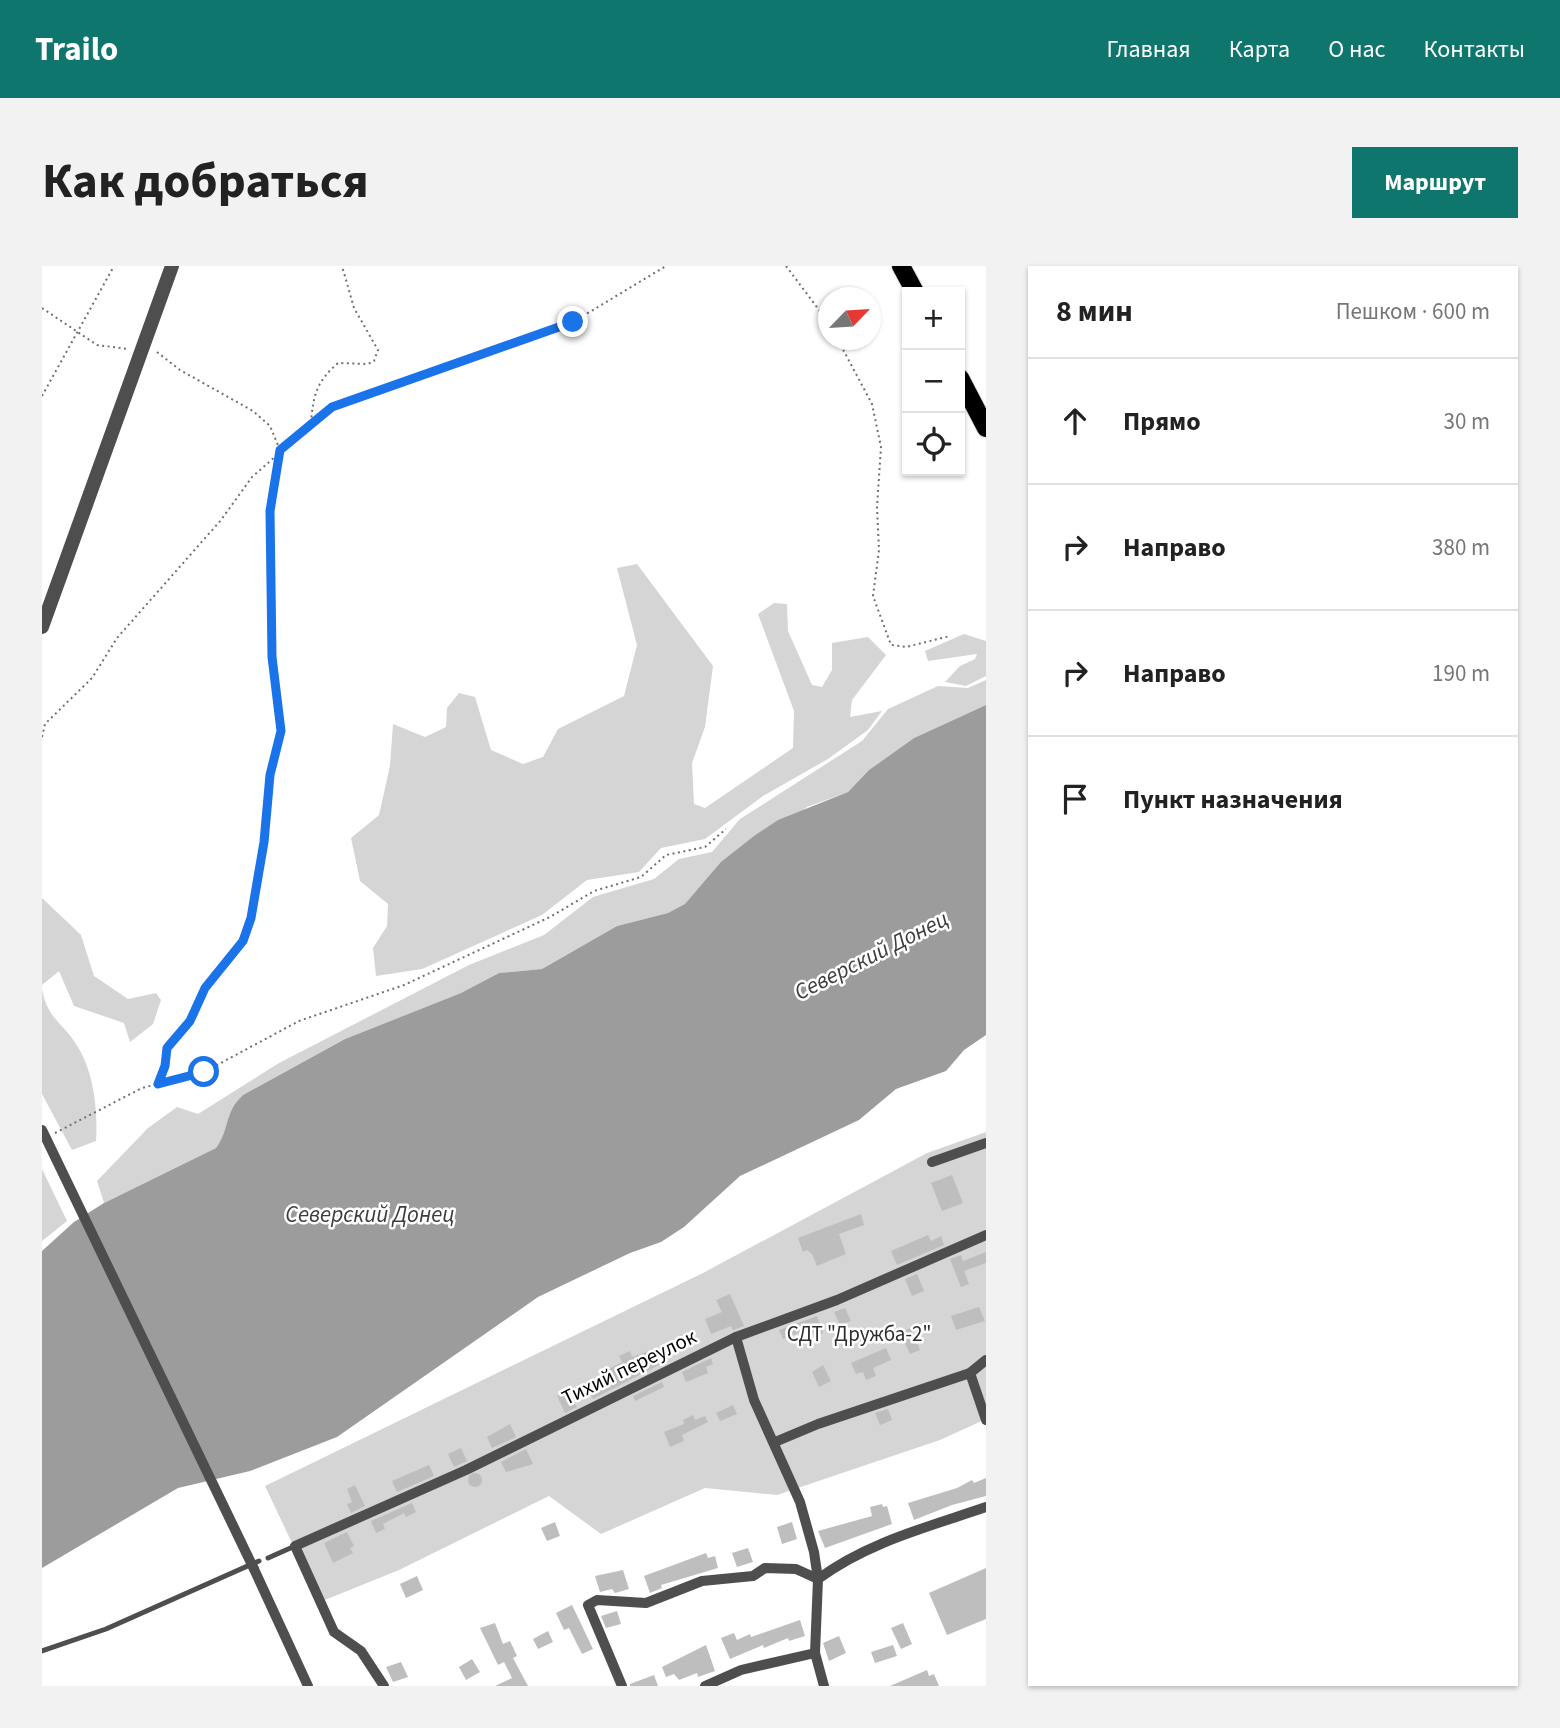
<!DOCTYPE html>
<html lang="ru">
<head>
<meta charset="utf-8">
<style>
	body { margin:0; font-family:"Source Sans 3",sans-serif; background:#f2f2f2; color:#222 }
	.controls { position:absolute; right:21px; top:21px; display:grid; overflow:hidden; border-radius:0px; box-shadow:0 2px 5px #0004 }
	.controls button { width:63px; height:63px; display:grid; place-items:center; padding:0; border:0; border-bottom:2px solid #e0e0e0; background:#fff; color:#222; font:35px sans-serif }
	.compass { position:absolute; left:776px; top:21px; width:63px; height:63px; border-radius:50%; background:#fff; box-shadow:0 2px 5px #0004; rotate:65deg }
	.stop { position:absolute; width:21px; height:21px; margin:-16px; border:5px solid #1a73e8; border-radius:50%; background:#fff }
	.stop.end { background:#1a73e8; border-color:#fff; box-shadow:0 2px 7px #0008 }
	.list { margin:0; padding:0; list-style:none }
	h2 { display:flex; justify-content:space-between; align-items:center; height:91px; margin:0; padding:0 28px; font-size:30px }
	h2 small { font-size:23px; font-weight:400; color:#767676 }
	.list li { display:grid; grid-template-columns:46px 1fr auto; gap:21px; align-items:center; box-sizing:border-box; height:126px; padding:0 28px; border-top:2px solid #e0e0e0 }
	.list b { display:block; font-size:26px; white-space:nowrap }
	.list em { font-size:23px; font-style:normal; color:#767676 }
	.icon { flex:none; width:38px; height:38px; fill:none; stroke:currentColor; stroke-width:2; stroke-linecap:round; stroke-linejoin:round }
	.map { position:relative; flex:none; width:944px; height:1420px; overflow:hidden; border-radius:0px }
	header { display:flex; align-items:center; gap:42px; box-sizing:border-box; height:98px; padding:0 35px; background:#0f766e; color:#fff }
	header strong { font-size:33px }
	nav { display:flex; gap:38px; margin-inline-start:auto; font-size:24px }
	.intro { display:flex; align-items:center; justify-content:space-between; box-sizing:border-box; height:168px; padding:0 42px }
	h1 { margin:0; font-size:49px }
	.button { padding:18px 32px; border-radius:0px; background:#0f766e; color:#fff; font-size:24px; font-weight:700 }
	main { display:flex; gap:42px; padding:0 42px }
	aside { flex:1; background:#fff; border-radius:0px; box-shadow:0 2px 5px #0004 }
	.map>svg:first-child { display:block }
	.green { fill:#d5d5d5 }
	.water { fill:#9c9c9c }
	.building { fill:#bebebe }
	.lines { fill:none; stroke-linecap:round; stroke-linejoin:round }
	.trunk-casing { stroke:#dbdbdb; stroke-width:20 }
	.path { stroke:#707070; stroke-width:2; stroke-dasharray:2 3.5; stroke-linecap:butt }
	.service { stroke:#4e4e4e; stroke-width:5 }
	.minor { stroke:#4e4e4e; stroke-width:10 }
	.tertiary { stroke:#4e4e4e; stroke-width:14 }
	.trunk { stroke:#000; stroke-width:18 }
	.minor-bridge { stroke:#4e4e4e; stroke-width:10 }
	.route { stroke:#1a73e8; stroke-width:9 }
	.labels { text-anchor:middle; stroke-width:5; stroke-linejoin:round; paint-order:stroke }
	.park-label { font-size:21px; fill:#2c2c2c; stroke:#fff }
	.street-label { font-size:21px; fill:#000; stroke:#fff }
	.water-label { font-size:23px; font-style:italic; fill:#3d3d3d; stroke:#fff }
</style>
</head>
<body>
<header>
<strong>Trailo</strong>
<nav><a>Главная</a><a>Карта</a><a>О нас</a><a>Контакты</a></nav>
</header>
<div class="intro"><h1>Как добраться</h1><a class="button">Маршрут</a></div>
<main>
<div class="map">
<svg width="944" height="1420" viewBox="0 0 944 1420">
	<rect width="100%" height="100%" fill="#fff"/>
	<g class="green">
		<polygon points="595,298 671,400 663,461 650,497 652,538 663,542 751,482 752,445 716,348 732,337 745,338 746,365 770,419 780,421 790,404 790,377 826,371 844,389 810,434 808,451 840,445 826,464 786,493 721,530 663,573 619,582 597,606 545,614 500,649 380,703 334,710 331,682 345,660 346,638 318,615 309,572 337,549 348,500 351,458 383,471 404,461 405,442 417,427 433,431 449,484 481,498 501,491 516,463 582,430 595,379 575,302"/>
		<polygon points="922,368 944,375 944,410 924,420 903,416 918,400 933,393 935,388 886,395 883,385"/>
		<path d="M944,414V439L872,472L827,504L806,526L765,541L644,638L626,647L575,660L500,703L457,707L419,727L303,773L201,829C182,846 188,863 174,882L62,937L55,915L106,862L135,841L156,848L237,797L427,699L502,669L551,631L612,613L637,593L670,586L698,553L820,475L846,443L896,420L926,422Z"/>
		<polygon points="0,632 39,669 52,710 86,733 114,727 119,734 111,758 88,776 82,757 32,740 17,705 0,719"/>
		<path d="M0,723C5,752 20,756 34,778C52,805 56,844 54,875L30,884L0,828Z"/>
		<polygon points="944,866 944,1153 898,1174 735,1229 663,1222 559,1268 507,1230 357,1304 278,1336 223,1220 661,1007 885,887"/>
		<polygon points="0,903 25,955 0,975"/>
	</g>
	<path class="water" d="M944,439V769L922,784L904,805L854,823L817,854L698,910L642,961L619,976L588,987L496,1031L295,1171L208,1205L136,1222L0,1302V985L32,956L62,937L174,882C188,863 182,846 201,829L303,773L419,727L457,707L500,703L575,660L626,647L643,638L679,596L712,570L736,554L806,526L827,504L872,472Z"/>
	<g class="building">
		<polygon points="910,909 921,937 900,945 889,917"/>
		<polygon points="819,948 822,959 797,968 804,988 775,1000 770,988 765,984 761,986 756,972"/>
		<polygon points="886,969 889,975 899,970 902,979 855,999 849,985"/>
		<polygon points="944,986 944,997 922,1005 927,1018 919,1021 908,993 919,989 921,995"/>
		<polygon points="875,1008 882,1025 870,1030 863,1013"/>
		<polygon points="688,1028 702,1060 691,1064 689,1060 669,1068 663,1053 680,1046 674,1034"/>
		<polygon points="937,1041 943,1055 914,1064 909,1050"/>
		<polygon points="803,1042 809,1055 798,1059 792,1046"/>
		<polygon points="775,1050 781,1067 772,1070 768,1062 741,1073 737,1064"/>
		<polygon points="869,1062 878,1084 868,1088 858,1066"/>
		<polygon points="844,1082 849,1094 831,1102 834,1110 824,1114 821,1106 814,1108 809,1097"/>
		<polygon points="612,1083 619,1098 551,1133 545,1119 563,1110 561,1106 580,1096 577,1090 588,1085 590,1091"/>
		<polygon points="669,1092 671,1098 664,1101 666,1107 644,1116 640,1106"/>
		<polygon points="781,1099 789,1115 777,1121 770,1106"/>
		<polygon points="620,1116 622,1121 593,1135 591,1130"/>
		<polygon points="523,1126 535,1141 523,1147 515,1130"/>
		<polygon points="691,1139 695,1148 678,1155 674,1147"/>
		<polygon points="846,1143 850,1154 838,1159 833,1147"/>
		<polygon points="651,1149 653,1154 663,1150 666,1156 640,1169 642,1175 628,1181 622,1166 642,1158 641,1154"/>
		<polygon points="468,1158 474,1171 450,1182 445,1171"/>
		<polygon points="419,1182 425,1195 412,1201 406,1188"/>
		<polygon points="484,1183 491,1198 464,1206 459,1196"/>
		<polygon points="387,1199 392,1210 355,1226 350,1215"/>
		<circle cx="433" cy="1214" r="7"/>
		<polygon points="944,1212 944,1230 910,1239 872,1254 866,1237 915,1222 930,1214 932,1217"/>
		<polygon points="313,1219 323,1240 309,1247 305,1238 310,1236 305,1223"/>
		<polygon points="370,1237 374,1246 364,1251 362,1247 341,1258 343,1263 334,1267 329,1255"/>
		<polygon points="840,1238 841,1241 845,1240 850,1258 783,1282 776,1265 830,1250 828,1241"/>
		<polygon points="513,1256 518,1270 505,1275 499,1262"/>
		<polygon points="750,1256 755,1273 740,1278 735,1261"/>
		<polygon points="305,1266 312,1280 308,1282 311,1287 291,1297 282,1277"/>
		<polygon points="706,1282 711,1296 695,1301 690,1287"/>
		<polygon points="664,1287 666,1292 673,1290 676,1302 619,1319 620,1322 608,1327 602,1310"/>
		<polygon points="944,1302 944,1353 905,1369 887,1327"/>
		<polygon points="581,1304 587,1323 573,1327 570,1323 558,1326 553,1310"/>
		<polygon points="375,1310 381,1324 364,1332 358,1318"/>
		<polygon points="530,1339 551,1383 540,1388 527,1362 522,1364 514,1347"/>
		<polygon points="575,1345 579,1358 564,1362 559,1350"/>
		<polygon points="758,1354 763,1370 747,1375 746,1372 722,1382 721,1379 688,1393 679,1372 692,1367 695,1374 708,1368 709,1371"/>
		<polygon points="453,1357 461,1378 468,1375 475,1390 471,1392 486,1420 453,1420 470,1412 462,1396 456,1399 438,1362"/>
		<polygon points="861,1357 870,1378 859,1383 849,1362"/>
		<polygon points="506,1365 511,1376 496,1383 491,1373"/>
		<polygon points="797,1370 804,1387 787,1395 781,1377"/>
		<polygon points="664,1379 673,1405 656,1411 655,1407 637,1414 632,1408 624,1411 620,1401"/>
		<polygon points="851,1379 855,1390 833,1397 829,1386"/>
		<polygon points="430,1393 438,1406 424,1414 417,1401"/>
		<polygon points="359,1396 366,1411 351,1416 344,1401"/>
		<polygon points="885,1404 887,1410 892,1408 897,1420 848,1420"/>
		<polygon points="612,1409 616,1420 588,1420 588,1418"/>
	</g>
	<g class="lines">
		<defs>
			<g id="trunk">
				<polyline points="859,0 873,26"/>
				<polyline points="918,112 944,162"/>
			</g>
		</defs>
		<use href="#trunk" class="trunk-casing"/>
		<g class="path">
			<polyline points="744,0 786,56"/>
			<polyline points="0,42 55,79 86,83"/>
			<polyline points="796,74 830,138 839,181 835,241 837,284 831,330 849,379 864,381 908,370"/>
			<polyline points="115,86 138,104 211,145 228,160 238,184 228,245 230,391 238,465 228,509 222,576 209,652 201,675 163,722 148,755 125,782 123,800 116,818"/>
			<polyline points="0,130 72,0"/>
			<path d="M269,157C271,129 275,115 296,97L326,98L332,95L336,84L312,42L300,0"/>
			<polyline points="0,471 3,458 50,412 75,372 179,254 210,211 290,141 531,56 624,0"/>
			<polyline points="13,867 100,822 162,806 257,755 362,719 508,651 552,625 599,611 624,589 663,581 684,563"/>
		</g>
		<g class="service">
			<polyline points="226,1292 253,1280"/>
			<polyline points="0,1385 64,1363 217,1295"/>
		</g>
		<g class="minor">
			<polyline points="890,896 944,877"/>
			<polyline points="694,1071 712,1134 758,1236 772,1286 776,1313 773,1387 782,1420"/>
			<polyline points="928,1107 944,1154"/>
			<polyline points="733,1176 776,1158 928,1107 944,1094"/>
			<polyline points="212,1303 266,1420"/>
			<path d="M776,1313C826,1276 886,1261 944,1241"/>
			<polyline points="342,1420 319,1385 292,1366 253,1280 424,1204 694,1071 795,1034 944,969"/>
			<polyline points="580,1420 546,1339 555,1334 604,1337 660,1315 711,1310 723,1302 754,1303 776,1313"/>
			<polyline points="663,1420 699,1404 773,1387"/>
		</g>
		<polyline class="tertiary" points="0,361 130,0"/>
		<use href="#trunk" class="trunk"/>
		<polyline class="minor-bridge" points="0,864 212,1303"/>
	</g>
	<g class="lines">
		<polyline class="route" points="162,806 116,818 123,800 125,782 148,755 163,722 201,675 209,652 222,576 228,509 239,465 230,391 228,245 238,184 290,141 531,56"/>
	</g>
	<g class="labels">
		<g class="park-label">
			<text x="817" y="1075">СДТ "Дружба-2"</text>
		</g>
		<g class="street-label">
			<text transform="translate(587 1101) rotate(-26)" y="7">Тихий переулок</text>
		</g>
		<g class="water-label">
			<text transform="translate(829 689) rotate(-27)" y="8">Северский Донец</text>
			<text x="328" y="956">Северский Донец</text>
		</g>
	</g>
</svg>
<div class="controls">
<button>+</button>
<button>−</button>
<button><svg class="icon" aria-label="locate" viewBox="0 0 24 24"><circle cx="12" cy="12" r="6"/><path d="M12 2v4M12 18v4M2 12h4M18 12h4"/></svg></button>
</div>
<svg class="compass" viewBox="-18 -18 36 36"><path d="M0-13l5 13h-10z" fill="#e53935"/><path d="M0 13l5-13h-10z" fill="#767676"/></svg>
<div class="stop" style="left:162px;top:806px"></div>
<div class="stop end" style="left:531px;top:56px"></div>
</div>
<aside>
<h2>8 мин<small>Пешком · 600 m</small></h2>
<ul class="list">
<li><svg class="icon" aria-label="ahead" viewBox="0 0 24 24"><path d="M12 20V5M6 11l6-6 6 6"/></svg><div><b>Прямо</b></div><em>30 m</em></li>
<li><svg class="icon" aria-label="right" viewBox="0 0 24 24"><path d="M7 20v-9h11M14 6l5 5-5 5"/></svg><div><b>Направо</b></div><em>380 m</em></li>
<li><svg class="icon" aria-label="right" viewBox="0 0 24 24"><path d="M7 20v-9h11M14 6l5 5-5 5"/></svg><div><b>Направо</b></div><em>190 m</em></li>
<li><svg class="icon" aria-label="arrive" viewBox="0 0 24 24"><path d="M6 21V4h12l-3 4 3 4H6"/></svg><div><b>Пункт назначения</b></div></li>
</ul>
</aside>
</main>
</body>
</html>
